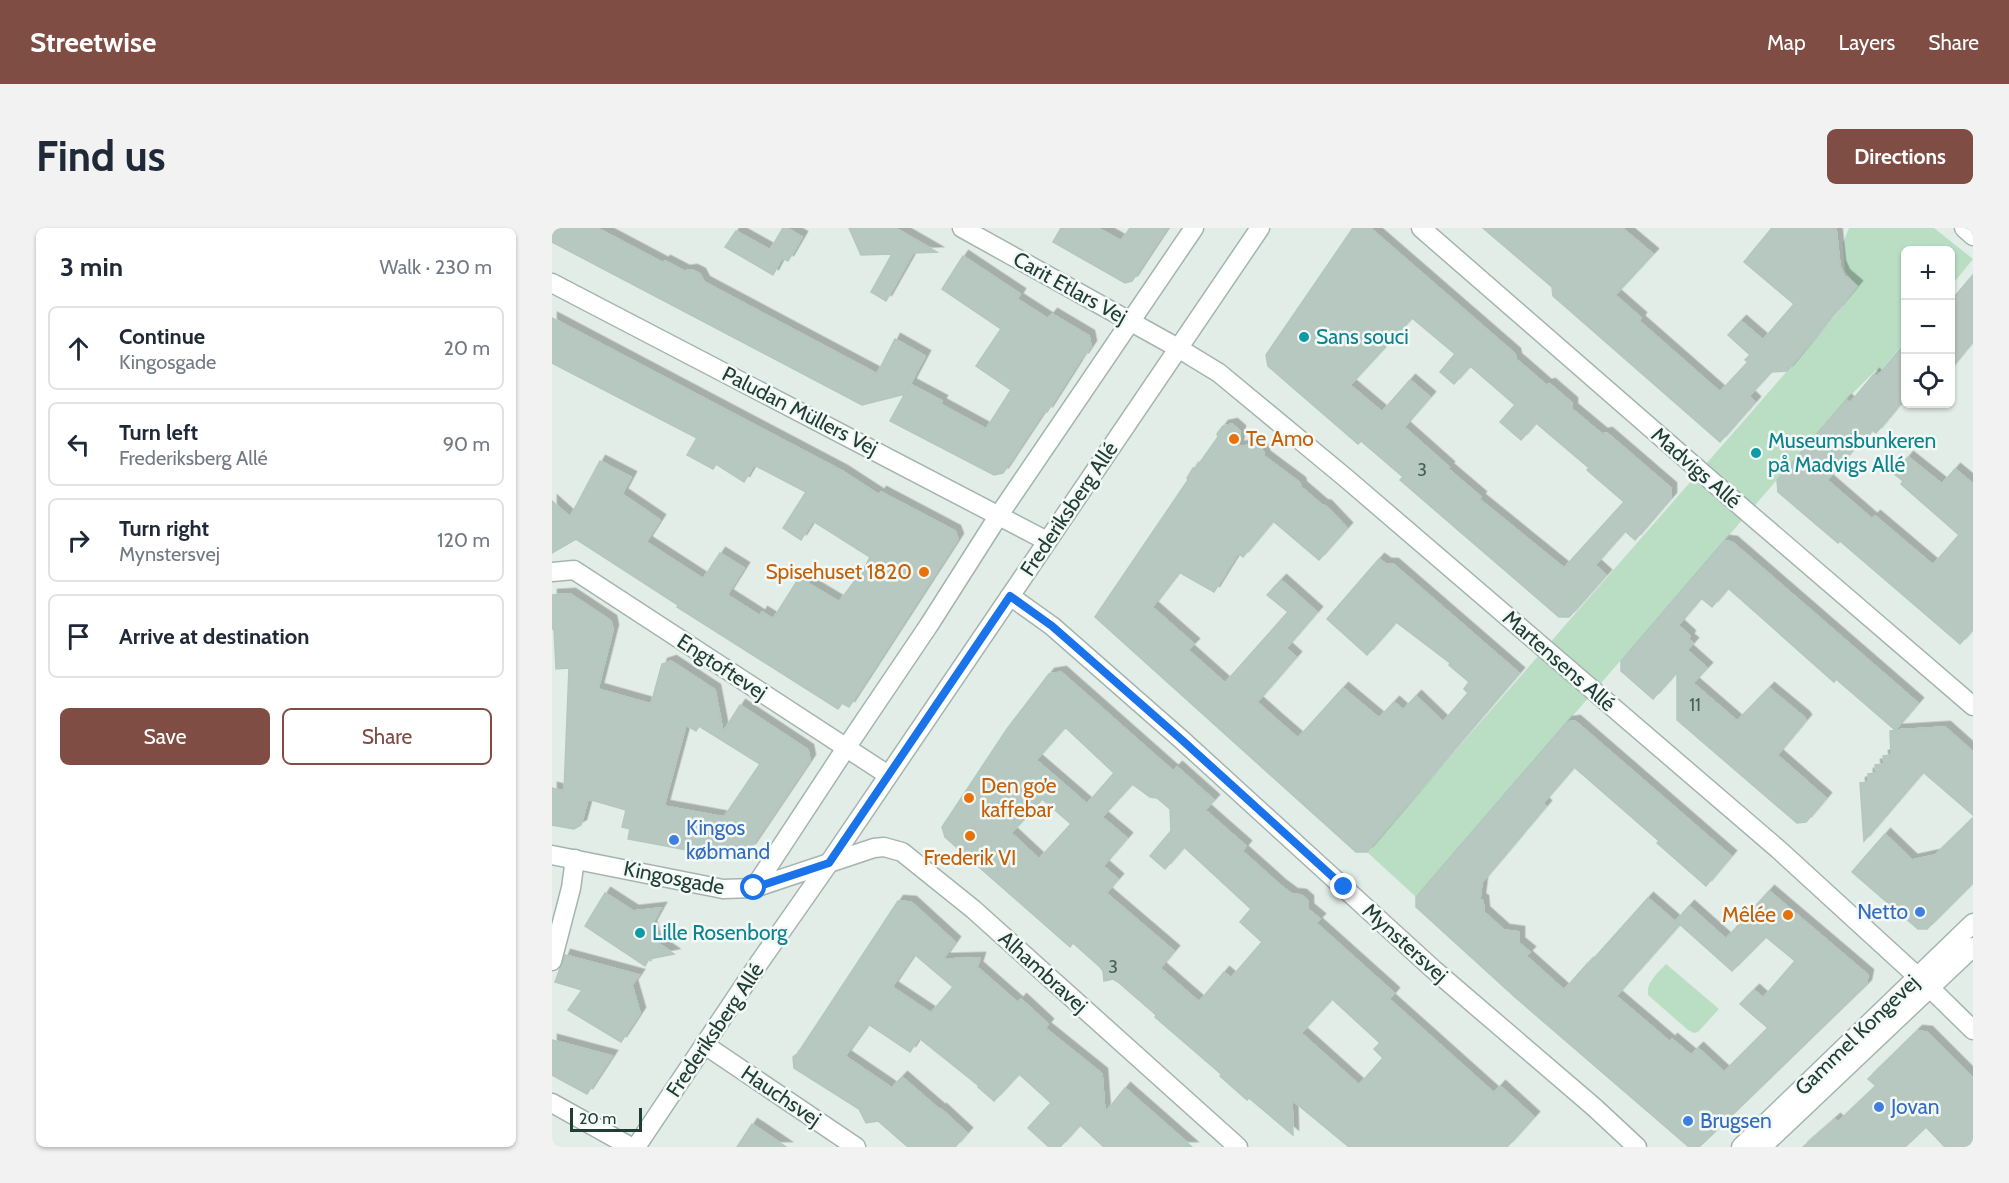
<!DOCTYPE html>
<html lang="en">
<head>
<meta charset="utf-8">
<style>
	body { margin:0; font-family:Cabin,sans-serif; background:#f2f2f3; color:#1f2937 }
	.controls { position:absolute; right:18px; top:18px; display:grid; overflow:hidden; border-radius:9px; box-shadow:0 2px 4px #0004 }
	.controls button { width:54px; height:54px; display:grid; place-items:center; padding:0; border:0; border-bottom:2px solid #e0e1e3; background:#fff; color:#1f2937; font:30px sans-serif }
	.scale { position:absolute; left:18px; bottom:15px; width:72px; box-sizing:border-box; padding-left:6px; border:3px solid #213e36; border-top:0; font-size:16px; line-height:21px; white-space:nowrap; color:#213e36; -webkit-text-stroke:4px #f3f9f6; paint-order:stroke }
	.stop { position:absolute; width:18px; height:18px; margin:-14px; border:4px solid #1a73e8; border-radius:50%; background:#fff }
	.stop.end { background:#1a73e8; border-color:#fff; box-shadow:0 2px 6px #0008 }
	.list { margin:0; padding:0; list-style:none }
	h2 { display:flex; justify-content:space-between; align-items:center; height:78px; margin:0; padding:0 24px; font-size:26px }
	h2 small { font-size:20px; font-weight:400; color:#747a83 }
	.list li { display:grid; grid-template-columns:39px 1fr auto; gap:18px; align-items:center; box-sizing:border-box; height:84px; margin:0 12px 12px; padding:0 12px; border:2px solid #e0e1e3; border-radius:9px }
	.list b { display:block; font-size:22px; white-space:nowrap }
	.list p { margin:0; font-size:20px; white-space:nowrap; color:#747a83 }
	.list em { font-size:20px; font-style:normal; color:#747a83 }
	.actions { display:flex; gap:12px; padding:18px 24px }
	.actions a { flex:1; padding:14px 0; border:2px solid #804d45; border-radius:9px; text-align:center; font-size:21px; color:#804d45 }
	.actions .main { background:#804d45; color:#fff }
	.icon { flex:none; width:33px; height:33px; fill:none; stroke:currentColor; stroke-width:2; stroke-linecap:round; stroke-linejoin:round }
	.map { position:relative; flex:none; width:1421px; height:919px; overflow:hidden; border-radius:9px }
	header { display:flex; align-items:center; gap:36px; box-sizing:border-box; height:84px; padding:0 30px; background:#804d45; color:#fff }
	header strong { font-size:28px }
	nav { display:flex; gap:33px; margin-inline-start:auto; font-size:21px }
	.intro { display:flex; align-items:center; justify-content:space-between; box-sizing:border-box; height:144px; padding:0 36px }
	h1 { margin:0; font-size:42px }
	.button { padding:15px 27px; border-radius:9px; background:#804d45; color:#fff; font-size:21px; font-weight:700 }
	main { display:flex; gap:36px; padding:0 36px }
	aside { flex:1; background:#fff; border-radius:9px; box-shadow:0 2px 4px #0004 }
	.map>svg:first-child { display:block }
	.green { fill:#badec3 }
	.building { fill:#b7c8c1; stroke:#b4c7bf; stroke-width:1.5; fill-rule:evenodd; filter:url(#shadow) }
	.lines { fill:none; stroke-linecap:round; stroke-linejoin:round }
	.minor-casing { stroke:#a4b5af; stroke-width:21 }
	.minor { stroke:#fff; stroke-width:18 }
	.route { stroke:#1a73e8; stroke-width:8 }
	.culture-dot { fill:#0f9aa8; stroke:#f3f9f6; stroke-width:2 }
	.food-dot { fill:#e8710a; stroke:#f3f9f6; stroke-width:2 }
	.shop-dot { fill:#3f7fe0; stroke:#f3f9f6; stroke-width:2 }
	.labels { text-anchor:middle; stroke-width:5; stroke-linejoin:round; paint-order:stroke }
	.number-label { font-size:18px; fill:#466059 }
	.street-label { font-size:21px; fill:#213e36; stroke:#f3f9f6 }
	.culture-label { font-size:21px; fill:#0d838f; stroke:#f3f9f6; text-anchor:start }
	.food-label { font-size:21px; fill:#c56008; stroke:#f3f9f6; text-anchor:start }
	.shop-label { font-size:21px; fill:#366cbe; stroke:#f3f9f6; text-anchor:start }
</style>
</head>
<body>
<header>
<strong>Streetwise</strong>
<nav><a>Map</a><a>Layers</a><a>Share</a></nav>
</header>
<div class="intro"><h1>Find us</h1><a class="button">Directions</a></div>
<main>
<aside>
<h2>3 min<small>Walk · 230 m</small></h2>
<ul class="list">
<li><svg class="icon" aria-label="ahead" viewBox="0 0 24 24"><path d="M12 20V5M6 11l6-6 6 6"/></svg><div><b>Continue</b><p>Kingosgade</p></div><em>20 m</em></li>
<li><svg class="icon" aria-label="left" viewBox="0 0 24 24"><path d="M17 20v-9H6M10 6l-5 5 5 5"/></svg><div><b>Turn left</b><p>Frederiksberg Allé</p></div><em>90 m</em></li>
<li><svg class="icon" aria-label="right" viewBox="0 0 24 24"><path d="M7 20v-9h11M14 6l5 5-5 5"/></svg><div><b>Turn right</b><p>Mynstersvej</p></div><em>120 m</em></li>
<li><svg class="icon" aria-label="arrive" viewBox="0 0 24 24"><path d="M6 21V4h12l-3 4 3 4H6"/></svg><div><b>Arrive at destination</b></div></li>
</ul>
<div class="actions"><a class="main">Save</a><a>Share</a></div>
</aside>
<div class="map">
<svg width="1421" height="919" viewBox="0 0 1421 919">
	<defs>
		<filter id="shadow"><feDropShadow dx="5.5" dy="-5.5" stdDeviation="0" flood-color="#0004"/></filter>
	</defs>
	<rect width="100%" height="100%" fill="#e2ede8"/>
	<g class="green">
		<polygon points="1297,0 1382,0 1421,31 1399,58 1398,22 1354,22 1353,113 1328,144 1324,142 1294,172 864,669 815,624 1285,86 1305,58 1293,43 1291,15"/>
		<path d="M1114,736L1167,781L1146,804L1142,805L1136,802L1096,767C1094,754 1106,745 1114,736Z"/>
	</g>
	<g class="building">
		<polygon points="0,0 45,0 111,35 113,33 132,43 140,42 148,46 152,54 325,146 343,111 373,128 353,166 310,177 0,14"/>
		<polygon points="231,0 235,0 250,9 236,33 230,30 221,47 173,19 184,3 218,22"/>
		<polygon points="297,0 343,0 385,24 361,25 334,73 319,64 340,26 309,27"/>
		<polygon points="509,0 546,0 569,13 578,0 615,0 580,53 573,55 501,14"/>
		<path d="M801,0H818L963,126L964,131L994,157L998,156L1020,175V181L1050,206L1055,205L1119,260V270L1083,312L1073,303L1043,337L1054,347L1017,389H1007L848,252L851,249L809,213L806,216L716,138L714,127ZM860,90L903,126L888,144L902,156L918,138L963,177L948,194L969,212L984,195L1037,240L1035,242L1072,274L1012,340L927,271L929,269L895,240L897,239L852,199L878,169L858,152L830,184L798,157Z"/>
		<polygon points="931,0 1070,0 1101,26 1063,67 1089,90 1087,93 1168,164 1196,134 1193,132 1198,127 1176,107 1189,93 1211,112 1242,76 1192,34 1220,0 1284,0 1288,38 1292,47 1305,58 1235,143 1219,144 1197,168 1203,174 1168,214 1001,68 1000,59"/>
		<polygon points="411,28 468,66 465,71 496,91 500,86 537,108 539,118 531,130 530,129 495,184 492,183 451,245 442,247 338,193 358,156 390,173 388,176 434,201 459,162 424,138 449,101 390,61"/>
		<polygon points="1421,47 1421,113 1398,141 1398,74"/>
		<polygon points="0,90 290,243 327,267 329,264 403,303 406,311 297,479 290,475 286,481 125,379 126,377 24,311 0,325 0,273 18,289 48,233 79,249 70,266 108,292 94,314 151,351 168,325 192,340 175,367 208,388 210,384 221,391 247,350 287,374 313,339 318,329 261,293 249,312 231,300 254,264 202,237 192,254 164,236 161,241 135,227 145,210 0,135"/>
		<polygon points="1353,115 1353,170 1324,205 1320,202 1307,218 1305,217 1275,252 1320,291 1323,288 1381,337 1407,307 1349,256 1351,253 1342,246 1356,229 1390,256 1403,241 1421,256 1421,401 1408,416 1288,313 1286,315 1226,264 1225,252 1294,172 1298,175 1322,146 1325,149"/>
		<polygon points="680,196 688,203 686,219 703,216 712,224 712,228 748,255 749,259 770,277 774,278 795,300 767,332 721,293 691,329 686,325 662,364 627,344 600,379 642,416 636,422 673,455 736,384 715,367 729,352 765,384 734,420 744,429 705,474 724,491 746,510 791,460 827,490 842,474 851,482 864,468 891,494 916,465 912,461 917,454 897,437 898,435 844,394 815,427 775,391 827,331 834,336 841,336 967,445 815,624 804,624 543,389 636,252 635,250 641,240 644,240 666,209 665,206 671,198"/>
		<polygon points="1172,313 1180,314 1366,475 1343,502 1393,499 1421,524 1421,587 1371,544 1312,613 1308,555 1316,554 1316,546 1324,545 1323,537 1332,536 1331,528 1339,527 1338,503 1343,502 1284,451 1282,454 1176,360 1160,379 1149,370 1126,397 1138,408 1136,411 1141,415 1135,422 1155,440 1141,455 1185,493 1217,460 1252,489 1254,492 1225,527 1274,570 1254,594 1245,595 1125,492 1125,444 1101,471 1069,443 1069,433"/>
		<path d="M18,366L59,393L61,402L46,461L99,476L110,436L119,433L163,462L171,504L188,477L256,522L258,532L198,621H197L190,630L178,628V630L76,611L78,601L70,599L74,582L36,571L29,597L22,601L0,597V560L12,563L17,440L4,441L2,401H0V367ZM134,497L144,503L147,498L208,536L172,589L112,578Z"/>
		<path d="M509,444L621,543L625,539L662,572L653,582L694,618L690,623L728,657L740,666L749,667L756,673V681L768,691L764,695L842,765L837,771L942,865L948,858L982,889L955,919H797L740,872L741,907L697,870L695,872L668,848L669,846L603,789L604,787L566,754L561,751L552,753L551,743L548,739L521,715L518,719L393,609L390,599L455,501L497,446ZM513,499L562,545L535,576L484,532ZM580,556L598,569L605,570L618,581L619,603L598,628L613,641L632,619L699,681L688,694L710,714L679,750L672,744L647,774L608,740L622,723L554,665L566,651L551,638L575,610L550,589ZM490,571L519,596L487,631L459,605ZM780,771L828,815L822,821L831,830L807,857L749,805Z"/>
		<polygon points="1023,493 1179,628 1154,658 1105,615 1107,613 1022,539 991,575 994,578 930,654 928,671 931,673 932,684 952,702 967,704 967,715 978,724 974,728 1012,762 1036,735 1037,736 1096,670 1127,697 1064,768 1118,814 1120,811 1139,827 1146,820 1172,844 1216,800 1188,776 1202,762 1211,770 1243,733 1214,709 1180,743 1124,693 1137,678 1174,711 1217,663 1316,747 1314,757 1147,919 1137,919 964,770 864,679 864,669 1015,494"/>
		<polygon points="1421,590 1421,655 1375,701 1366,701 1300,644 1333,606 1360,632 1383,627"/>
		<polygon points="53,665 81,683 109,680 99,698 103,713 122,726 97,731 93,738 33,698"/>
		<path d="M346,673L359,674L403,714L391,731L428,730L425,739L466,775L469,771L496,796L493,800L550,846L553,885L573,860L640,919H552L528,897L508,919H497L476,900L499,875L467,846L442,873L426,859L427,858L367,810L358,824L316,796L293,828L340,860L350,849L388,882L389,881L415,905L403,919H356L326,893L314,895L307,881L242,840L241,829L246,825ZM362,726L401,759L379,785L340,759Z"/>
		<polygon points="13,727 87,747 80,757 88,785 69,814 16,782 30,762 3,754"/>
		<polygon points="1365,803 1375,804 1421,850 1421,919 1393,919 1374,899 1353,919 1251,919 1283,891 1286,894 1324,858 1316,851"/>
		<polygon points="0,812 60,828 35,866 0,847"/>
		<polygon points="200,896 234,919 185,919"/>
	</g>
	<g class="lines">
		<defs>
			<g id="minor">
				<polyline points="410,0 626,120 667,145 795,251 1226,621 1378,760 1421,802"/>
				<polyline points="869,0 1194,283 1421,478"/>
				<polyline points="1412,0 1421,8"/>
				<polyline points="0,55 495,313"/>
				<polyline points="0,344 22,342 336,547"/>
				<polyline points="458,368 500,398 630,512 881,741 1042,879 1085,919"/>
				<polyline points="0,627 171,661 202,660 322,620 332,619 350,624 421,681 686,919"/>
				<polyline points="202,660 294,520 377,397 447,287 642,0"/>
				<polyline points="0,733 19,660 23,631"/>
				<polyline points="153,817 304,919"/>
				<polyline points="0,875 79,919"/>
				<polyline points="84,919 207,735 277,635 708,0"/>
				<polyline points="1189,919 1421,695"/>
				<polyline points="1210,919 1421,719"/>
			</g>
		</defs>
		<use href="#minor" class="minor-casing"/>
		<use href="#minor" class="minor"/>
	</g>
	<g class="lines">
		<polyline class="route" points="202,660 277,635 458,368 500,398 630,512 792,659"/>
	</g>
	<g class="culture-dot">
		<circle cx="752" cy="109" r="6"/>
		<circle cx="1204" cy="225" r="6"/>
		<circle cx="88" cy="705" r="6"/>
	</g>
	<g class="food-dot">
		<circle cx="682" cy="211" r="6"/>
		<circle cx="372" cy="344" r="6"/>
		<circle cx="417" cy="570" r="6"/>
		<circle cx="418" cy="608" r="6"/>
		<circle cx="1236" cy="687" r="6"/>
	</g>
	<g class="shop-dot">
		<circle cx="122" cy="612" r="6"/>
		<circle cx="1368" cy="684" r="6"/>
		<circle cx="1327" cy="879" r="6"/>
		<circle cx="1136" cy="893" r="6"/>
	</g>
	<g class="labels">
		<g class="number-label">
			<text x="870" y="248">3</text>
			<text x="1143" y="483">11</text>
			<text x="561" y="745">3</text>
		</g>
		<g class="street-label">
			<text transform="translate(518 60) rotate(29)" y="7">Carit Etlars Vej</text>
			<text transform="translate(248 183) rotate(27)" y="7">Paludan Müllers Vej</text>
			<text transform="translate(1144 240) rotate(41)" y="7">Madvigs Allé</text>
			<text transform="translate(517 281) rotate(-56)" y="7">Frederiksberg Allé</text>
			<text transform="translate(1007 433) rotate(41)" y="7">Martensens Allé</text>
			<text transform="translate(170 439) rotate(33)" y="7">Engtoftevej</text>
			<text transform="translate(122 650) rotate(11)" y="7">Kingosgade</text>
			<text transform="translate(853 715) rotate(42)" y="7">Mynstersvej</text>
			<text transform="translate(491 744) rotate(42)" y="7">Alhambravej</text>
			<text transform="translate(163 802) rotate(-56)" y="7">Frederiksberg Allé</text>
			<text transform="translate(1305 807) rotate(-44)" y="7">Gammel Kongevej</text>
			<text transform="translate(229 868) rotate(34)" y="7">Hauchsvej</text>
		</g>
		<g class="culture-label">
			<text x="764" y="116">Sans souci</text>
			<text x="1216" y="220">Museumsbunkeren<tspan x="1216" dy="24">på Madvigs Allé</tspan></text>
			<text x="100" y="712">Lille Rosenborg</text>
		</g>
		<g class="food-label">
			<text x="694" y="218">Te Amo</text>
			<text x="360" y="351" text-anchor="end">Spisehuset 1820</text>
			<text x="429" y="565">Den go’e<tspan x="429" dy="24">kaffebar</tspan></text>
			<text x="418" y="637" text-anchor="middle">Frederik VI</text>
			<text x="1224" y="694" text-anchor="end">Mêlée</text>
		</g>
		<g class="shop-label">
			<text x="134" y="607">Kingos<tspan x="134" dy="24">købmand</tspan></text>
			<text x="1356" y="691" text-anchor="end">Netto</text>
			<text x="1339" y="886">Jovan</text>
			<text x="1148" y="900">Brugsen</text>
		</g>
	</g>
</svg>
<div class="controls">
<button>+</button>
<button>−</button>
<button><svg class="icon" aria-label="locate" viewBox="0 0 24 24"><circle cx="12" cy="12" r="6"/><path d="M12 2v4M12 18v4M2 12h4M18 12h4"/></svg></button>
</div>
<div class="scale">20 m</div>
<div class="stop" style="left:202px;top:660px"></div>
<div class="stop end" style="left:792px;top:659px"></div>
</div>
</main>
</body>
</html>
